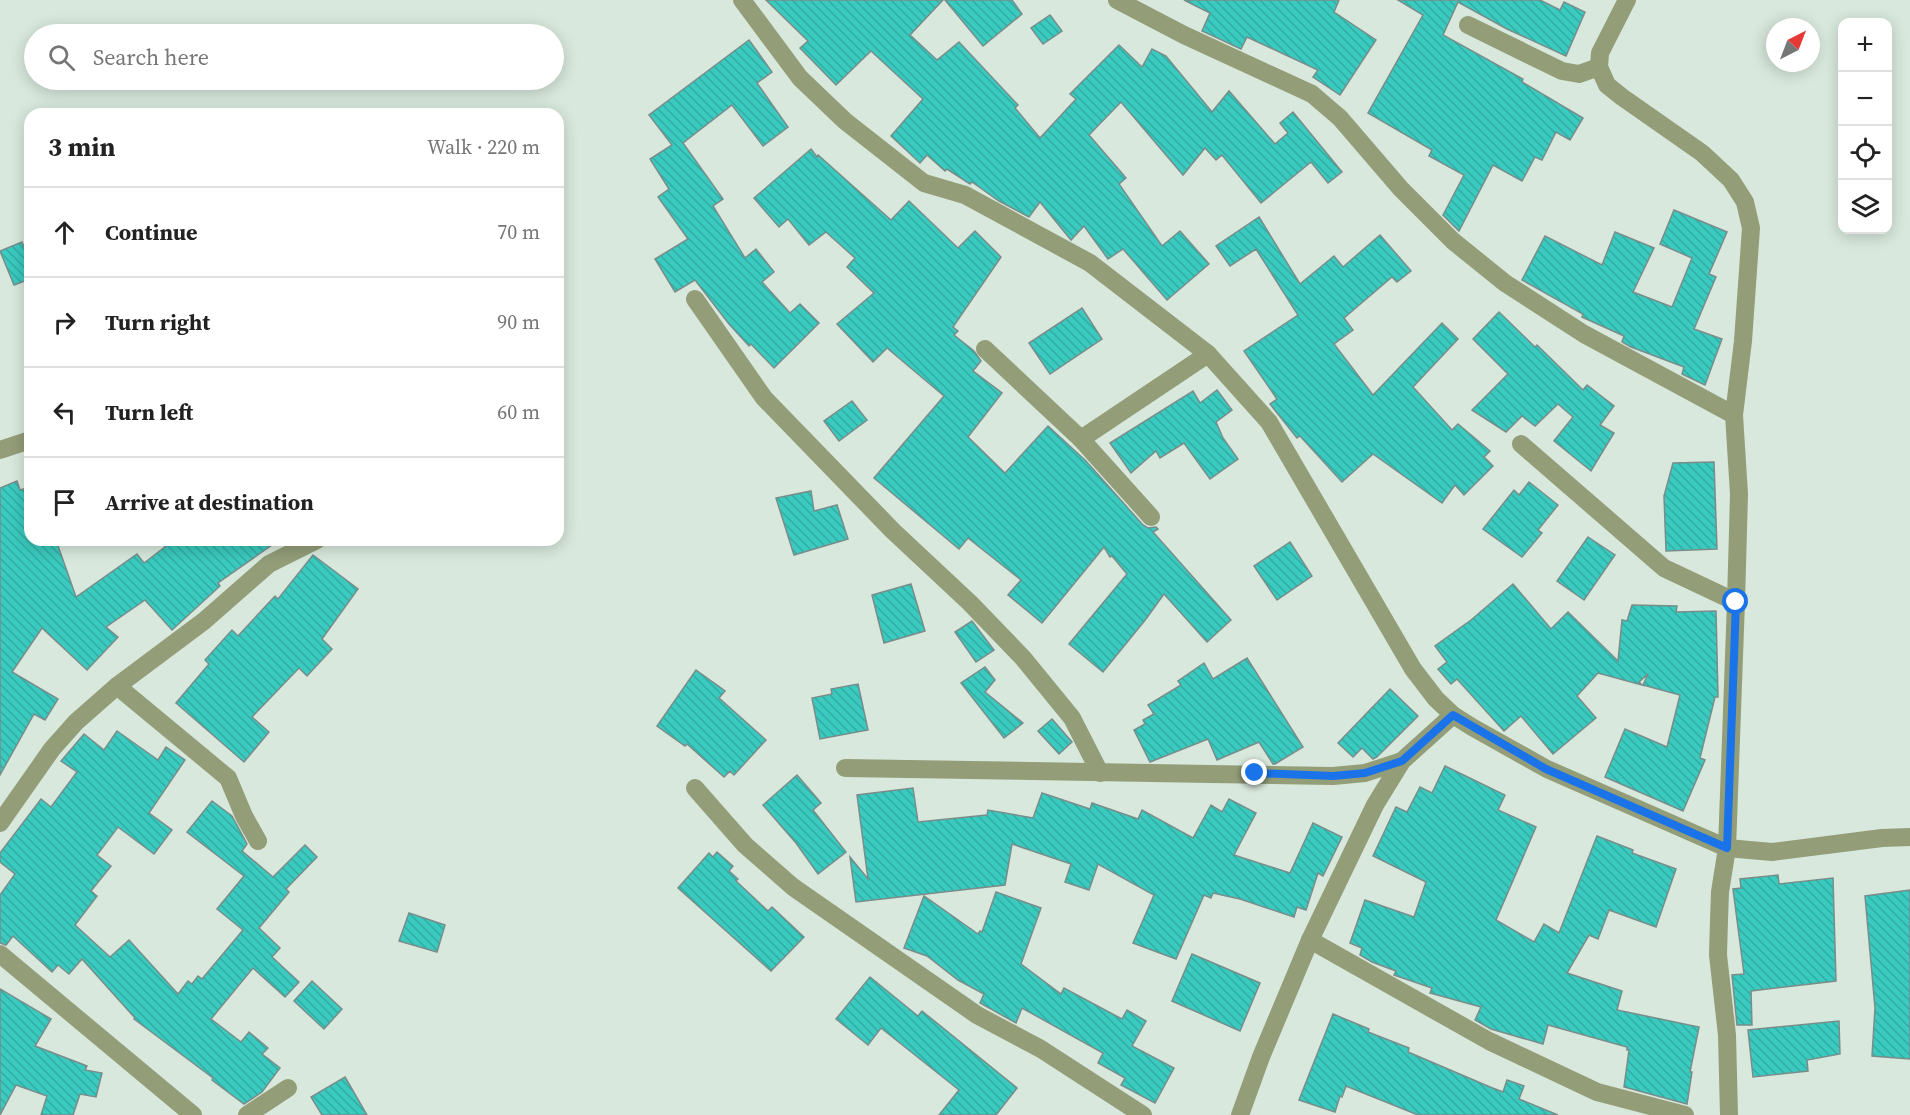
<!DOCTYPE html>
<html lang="en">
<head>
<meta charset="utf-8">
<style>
	body { margin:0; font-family:"Source Serif 4",serif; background:#f6f6f6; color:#222 }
	.controls { position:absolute; right:18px; top:18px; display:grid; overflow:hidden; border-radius:12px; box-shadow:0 3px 15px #0003 }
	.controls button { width:54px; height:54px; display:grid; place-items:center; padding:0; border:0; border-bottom:2px solid #e0e0e0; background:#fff; color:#222; font:30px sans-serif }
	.compass { position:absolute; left:1766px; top:18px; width:54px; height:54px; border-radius:50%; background:#fff; box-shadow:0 3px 15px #0003; rotate:42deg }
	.stop { position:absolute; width:18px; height:18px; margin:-14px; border:4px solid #1a73e8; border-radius:50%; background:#fff }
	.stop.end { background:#1a73e8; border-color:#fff; box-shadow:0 2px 6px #0008 }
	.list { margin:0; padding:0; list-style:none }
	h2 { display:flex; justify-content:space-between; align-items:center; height:78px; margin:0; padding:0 24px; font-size:26px }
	h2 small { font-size:20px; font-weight:400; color:#767676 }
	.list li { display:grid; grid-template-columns:39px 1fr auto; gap:18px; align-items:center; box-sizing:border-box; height:90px; padding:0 24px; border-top:2px solid #e0e0e0 }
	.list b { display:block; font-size:22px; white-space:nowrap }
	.list em { font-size:20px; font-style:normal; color:#767676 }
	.icon { flex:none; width:33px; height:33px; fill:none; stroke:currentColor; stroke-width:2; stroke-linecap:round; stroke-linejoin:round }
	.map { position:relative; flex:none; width:1910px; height:1115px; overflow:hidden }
	.search { position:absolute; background:#fff; box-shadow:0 3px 15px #0003; left:24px; top:24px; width:540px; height:66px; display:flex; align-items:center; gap:15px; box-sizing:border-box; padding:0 21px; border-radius:33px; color:#767676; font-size:22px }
	.panel { position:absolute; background:#fff; box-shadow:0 3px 15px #0003; left:24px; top:108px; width:540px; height:438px; border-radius:18px }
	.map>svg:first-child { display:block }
	.building { fill:url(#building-back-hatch); stroke:#788d8a; stroke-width:1.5 }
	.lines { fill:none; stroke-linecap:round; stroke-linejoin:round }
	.minor { stroke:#939d78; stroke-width:18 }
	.route { stroke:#1a73e8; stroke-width:8 }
</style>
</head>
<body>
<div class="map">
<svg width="1910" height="1115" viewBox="0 0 1910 1115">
	<defs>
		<pattern id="building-back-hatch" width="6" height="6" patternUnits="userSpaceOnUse" patternTransform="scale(1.5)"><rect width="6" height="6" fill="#3acabf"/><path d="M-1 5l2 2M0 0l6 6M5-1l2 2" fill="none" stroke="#32ada3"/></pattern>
	</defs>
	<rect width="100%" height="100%" fill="#d8e8dc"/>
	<g class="building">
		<polygon points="766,0 943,0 910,35 937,60 959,42 1018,105 1015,108 1040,138 1076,99 1070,94 1119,45 1142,67 1152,49 1166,56 1212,112 1229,91 1275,144 1288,133 1280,123 1293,112 1342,172 1328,183 1311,162 1261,203 1222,155 1216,160 1205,148 1183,175 1121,102 1089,135 1126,178 1119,184 1162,246 1180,231 1209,264 1167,300 1123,249 1108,259 1084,226 1071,240 1040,202 1029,217 999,201 972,182 970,184 947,169 945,171 927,155 920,163 891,136 923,99 871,51 836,85 800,48 808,41"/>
		<polygon points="945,0 1012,0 1022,14 983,46"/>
		<polygon points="1184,0 1339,0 1334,12 1376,40 1340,95 1313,77 1318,70 1247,37 1241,49 1202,31 1210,13"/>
		<polygon points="1398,0 1540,0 1560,10 1564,2 1585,12 1566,56 1507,29 1458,2 1443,35 1523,79 1522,82 1583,118 1570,140 1556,132 1542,160 1535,157 1522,181 1493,165 1459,231 1443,215 1464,175 1429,156 1432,150 1368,113 1423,15"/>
		<polygon points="1050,15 1062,31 1043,44 1031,28"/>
		<polygon points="749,40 772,72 757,83 788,127 763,146 732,105 683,143 723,199 713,206 745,258 756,249 774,272 762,282 790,313 800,304 819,323 774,368 751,344 749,346 729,324 695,280 675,292 655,259 688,239 658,197 669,189 650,159 672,145 649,115"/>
		<polygon points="811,149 817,157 818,155 891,220 909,201 958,248 975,231 1001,257 953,327 958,331 954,335 974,351 981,361 973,371 1002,393 968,437 1005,473 1048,426 1086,461 1143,525 1148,528 1156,527 1158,529 1153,532 1231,620 1207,642 1164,594 1146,619 1103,672 1069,644 1127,574 1112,556 1110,557 1104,547 1042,623 1008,595 1021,580 968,538 959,549 874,478 944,396 887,348 873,362 837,324 874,293 847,267 855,258 826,232 809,245 788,219 779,227 754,198"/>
		<polygon points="1674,210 1727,232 1709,274 1716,277 1694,329 1722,339 1705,385 1682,374 1684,367 1631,347 1622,342 1624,336 1582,317 1583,314 1522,280 1545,236 1602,265 1615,232 1654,248 1633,292 1672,307 1692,258 1660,244"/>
		<polygon points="1259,217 1300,284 1334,256 1343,267 1380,235 1411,271 1397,282 1392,277 1344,318 1353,330 1334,344 1373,395 1442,323 1458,339 1413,387 1452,430 1458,424 1490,451 1484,457 1493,466 1464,495 1455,485 1442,503 1373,454 1342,482 1300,436 1297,438 1270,404 1277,399 1244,351 1298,315 1256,249 1230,266 1216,246"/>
		<polygon points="22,242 30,261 30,279 14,285 0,251"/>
		<polygon points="1082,308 1102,339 1050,374 1029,343"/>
		<polygon points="1499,312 1535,347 1537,345 1583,390 1587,385 1614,406 1600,425 1614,433 1591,471 1554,441 1573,417 1558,404 1535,426 1522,416 1506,432 1472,410 1508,374 1473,339"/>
		<polygon points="1217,390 1232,410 1216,422 1223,438 1238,459 1210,479 1184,443 1160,458 1156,451 1131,473 1110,443 1193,391 1200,403"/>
		<polygon points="852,401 867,420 839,441 824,421"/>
		<polygon points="1714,462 1717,549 1666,551 1664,496 1673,463"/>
		<polygon points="17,481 20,490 30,487 30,540 56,540 76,597 137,554 144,563 174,540 279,540 218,583 220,586 172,630 145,600 106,627 118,637 87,670 42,628 12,672 58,699 45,720 34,714 0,775 0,488"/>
		<polygon points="1529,482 1558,505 1538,530 1542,533 1522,557 1483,529 1514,490 1519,495"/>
		<polygon points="811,491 814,511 837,505 848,539 794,555 776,498"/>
		<polygon points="1588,537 1615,555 1584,600 1557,581"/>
		<polygon points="1290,542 1312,576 1277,600 1254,566"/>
		<polygon points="313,555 358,589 322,639 332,649 307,676 299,668 252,717 269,732 244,762 176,703 209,664 205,660 232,630 238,636 275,596 278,599"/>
		<polygon points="911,584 925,631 884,643 872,595"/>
		<polygon points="1513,584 1551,629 1568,612 1618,661 1622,620 1627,621 1632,605 1677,606 1676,612 1716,611 1718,697 1715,697 1700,758 1705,760 1683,811 1605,777 1625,729 1667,747 1680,695 1643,685 1648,674 1639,682 1642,685 1598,673 1577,696 1596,718 1553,754 1521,716 1504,731 1457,679 1451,684 1438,669 1447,662 1435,646 1471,620"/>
		<polygon points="972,621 994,650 976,662 955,632"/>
		<polygon points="1247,658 1303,747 1275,764 1273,764 1259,742 1217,760 1208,739 1150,762 1134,730 1145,724 1143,720 1154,714 1148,705 1181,685 1178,681 1204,663 1213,679"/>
		<polygon points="985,667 995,680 985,692 1023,723 1004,738 961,683"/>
		<polygon points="696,670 725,691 719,698 766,740 734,775 730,771 724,777 687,744 685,746 657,726"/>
		<polygon points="858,684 868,730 820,739 812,698 832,694 831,689"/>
		<polygon points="1390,689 1418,716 1377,757 1373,759 1362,748 1353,757 1338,743"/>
		<polygon points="1052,719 1072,742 1059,754 1038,731"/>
		<polygon points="117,731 158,760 166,747 185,760 149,813 172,830 154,854 118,827 97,855 111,866 91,891 97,896 75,925 110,957 129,940 178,994 188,981 192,984 198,976 202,979 243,930 217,909 244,876 187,832 212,801 232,816 247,844 242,851 273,877 305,845 317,857 286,889 289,892 259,928 280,948 272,957 299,982 285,997 253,968 211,1019 241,1042 249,1032 268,1048 262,1054 280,1068 262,1092 244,1104 212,1080 213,1078 134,1019 135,1018 82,959 69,974 58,965 52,972 13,936 6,945 0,943 0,895 15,874 0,862 0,853 41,799 51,807 77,772 61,761 84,734 104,750"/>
		<polygon points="1445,766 1505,795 1498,810 1536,827 1496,920 1534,942 1544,924 1559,933 1597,836 1633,850 1632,853 1676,869 1656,927 1609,910 1598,939 1589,935 1567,973 1622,991 1617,1010 1699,1027 1690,1072 1692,1072 1687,1104 1624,1087 1629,1050 1627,1050 1627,1047 1548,1025 1543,1044 1491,1029 1475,1020 1481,1007 1430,993 1432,988 1394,975 1396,971 1372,962 1360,955 1362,948 1350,943 1365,900 1414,917 1426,882 1373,856 1396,807 1407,812 1420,787 1432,793"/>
		<polygon points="797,775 821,803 813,810 846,852 818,874 796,843 763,805"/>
		<polygon points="913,788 918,822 987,815 988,810 1033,818 1042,793 1090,809 1092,803 1138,819 1142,810 1193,838 1211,805 1222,812 1229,799 1256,813 1234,855 1290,873 1313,823 1342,837 1323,876 1318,873 1306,910 1297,907 1294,917 1240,899 1213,893 1211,898 1204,895 1176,959 1133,943 1154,895 1098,864 1089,890 1065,882 1071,864 1012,844 1005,885 856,902 850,857 868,879 857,795"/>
		<polygon points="717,852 733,866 729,871 738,879 736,881 768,911 772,907 804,937 771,971 678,888 709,853 713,857"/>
		<polygon points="1778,875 1779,884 1833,878 1836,981 1751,991 1752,1025 1737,1025 1732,975 1744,974 1733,889 1741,888 1740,879"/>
		<polygon points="1910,890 1910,1059 1872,1056 1875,1008 1865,896"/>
		<polygon points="996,892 1041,908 1021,964 1061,994 1064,988 1122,1019 1127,1010 1146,1021 1132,1046 1174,1068 1155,1103 1121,1085 1125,1078 1098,1063 1103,1053 1022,1008 1016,1023 980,1003 984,994 958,980 927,956 904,948 924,896 978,934 980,931 982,932"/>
		<polygon points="409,913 445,925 437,952 399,941"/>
		<polygon points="1192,954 1260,983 1240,1031 1172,1001"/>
		<polygon points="870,977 918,1016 922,1011 1017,1088 996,1115 939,1115 959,1090 881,1028 868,1045 836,1019"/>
		<polygon points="312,981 342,1009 324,1029 294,1001"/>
		<polygon points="0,989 51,1019 35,1046 87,1066 85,1070 102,1073 96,1097 80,1094 73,1115 41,1115 47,1096 16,1085 0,1115"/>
		<polygon points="1333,1014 1369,1029 1368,1032 1409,1048 1408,1052 1490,1087 1503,1092 1507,1080 1524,1086 1519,1099 1558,1115 1418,1115 1346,1086 1342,1097 1340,1096 1335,1112 1299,1100"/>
		<polygon points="1839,1021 1840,1054 1807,1060 1808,1071 1753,1077 1748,1030"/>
		<polygon points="345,1077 367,1115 322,1115 311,1097"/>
	</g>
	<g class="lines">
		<g class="minor">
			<polyline points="742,0 800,78 845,121 924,183 965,195 1090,263 1208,354 1269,422 1413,669 1436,699 1453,715 1472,727 1547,769 1727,848 1772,852 1882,838 1910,837"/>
			<polyline points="1117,0 1184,35 1312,94 1340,118 1401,189 1453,241 1505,283 1584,334 1734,415"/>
			<polyline points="1627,0 1600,53 1599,67 1607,85 1622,97 1702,153 1731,180 1745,202 1751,228 1743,341 1734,415 1739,494 1736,602 1727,848 1720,892 1719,920 1718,955 1727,1035 1729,1115"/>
			<polyline points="1468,25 1562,71 1579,74 1599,67"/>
			<polyline points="695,299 764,398 893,531 970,603 1023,658 1072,718 1100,773"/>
			<polyline points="985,349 1081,439 1151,517"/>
			<polyline points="1081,439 1208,354"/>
			<polyline points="1521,444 1664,568 1736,602"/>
			<polyline points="0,450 30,440"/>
			<polyline points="117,686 228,778 244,816 258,841"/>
			<polyline points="845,768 1333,776 1365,773 1402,761"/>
			<polyline points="695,788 745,845 793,887 977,1015 1041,1049 1143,1115"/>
			<polyline points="0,823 52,749 76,722 117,686 204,621 269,564 317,540"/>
			<polyline points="1310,940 1489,1041 1597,1092 1685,1115"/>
			<polyline points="0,954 193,1115"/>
			<polyline points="247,1115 288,1088"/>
			<polyline points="1240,1115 1261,1057 1310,940 1375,805 1402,761 1453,715"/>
		</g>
	</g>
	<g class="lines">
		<polyline class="route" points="1255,773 1333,776 1365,773 1402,761 1453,715 1546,769 1727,848 1736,602"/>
	</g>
</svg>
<div class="controls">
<button>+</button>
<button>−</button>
<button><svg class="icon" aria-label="locate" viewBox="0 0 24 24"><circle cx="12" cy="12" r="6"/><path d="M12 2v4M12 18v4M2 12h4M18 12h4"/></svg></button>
<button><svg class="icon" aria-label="layers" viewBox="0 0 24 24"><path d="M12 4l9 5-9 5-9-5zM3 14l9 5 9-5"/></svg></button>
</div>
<svg class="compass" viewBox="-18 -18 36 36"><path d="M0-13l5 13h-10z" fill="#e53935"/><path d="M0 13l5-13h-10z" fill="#767676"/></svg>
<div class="stop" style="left:1736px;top:602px"></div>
<div class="stop end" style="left:1255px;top:773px"></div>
<div class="search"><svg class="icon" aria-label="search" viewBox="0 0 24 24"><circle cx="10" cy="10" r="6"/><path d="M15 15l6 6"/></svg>Search here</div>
<section class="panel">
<h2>3 min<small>Walk · 220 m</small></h2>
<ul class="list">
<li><svg class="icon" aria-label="ahead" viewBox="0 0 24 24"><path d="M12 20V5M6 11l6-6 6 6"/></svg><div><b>Continue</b></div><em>70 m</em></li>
<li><svg class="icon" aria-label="right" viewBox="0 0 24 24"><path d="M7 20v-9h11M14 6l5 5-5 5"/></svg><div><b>Turn right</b></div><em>90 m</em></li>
<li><svg class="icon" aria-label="left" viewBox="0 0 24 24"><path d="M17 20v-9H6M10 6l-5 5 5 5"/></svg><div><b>Turn left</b></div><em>60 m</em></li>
<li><svg class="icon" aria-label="arrive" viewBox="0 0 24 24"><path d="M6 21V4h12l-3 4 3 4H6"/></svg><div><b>Arrive at destination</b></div></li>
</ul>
</section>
</div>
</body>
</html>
